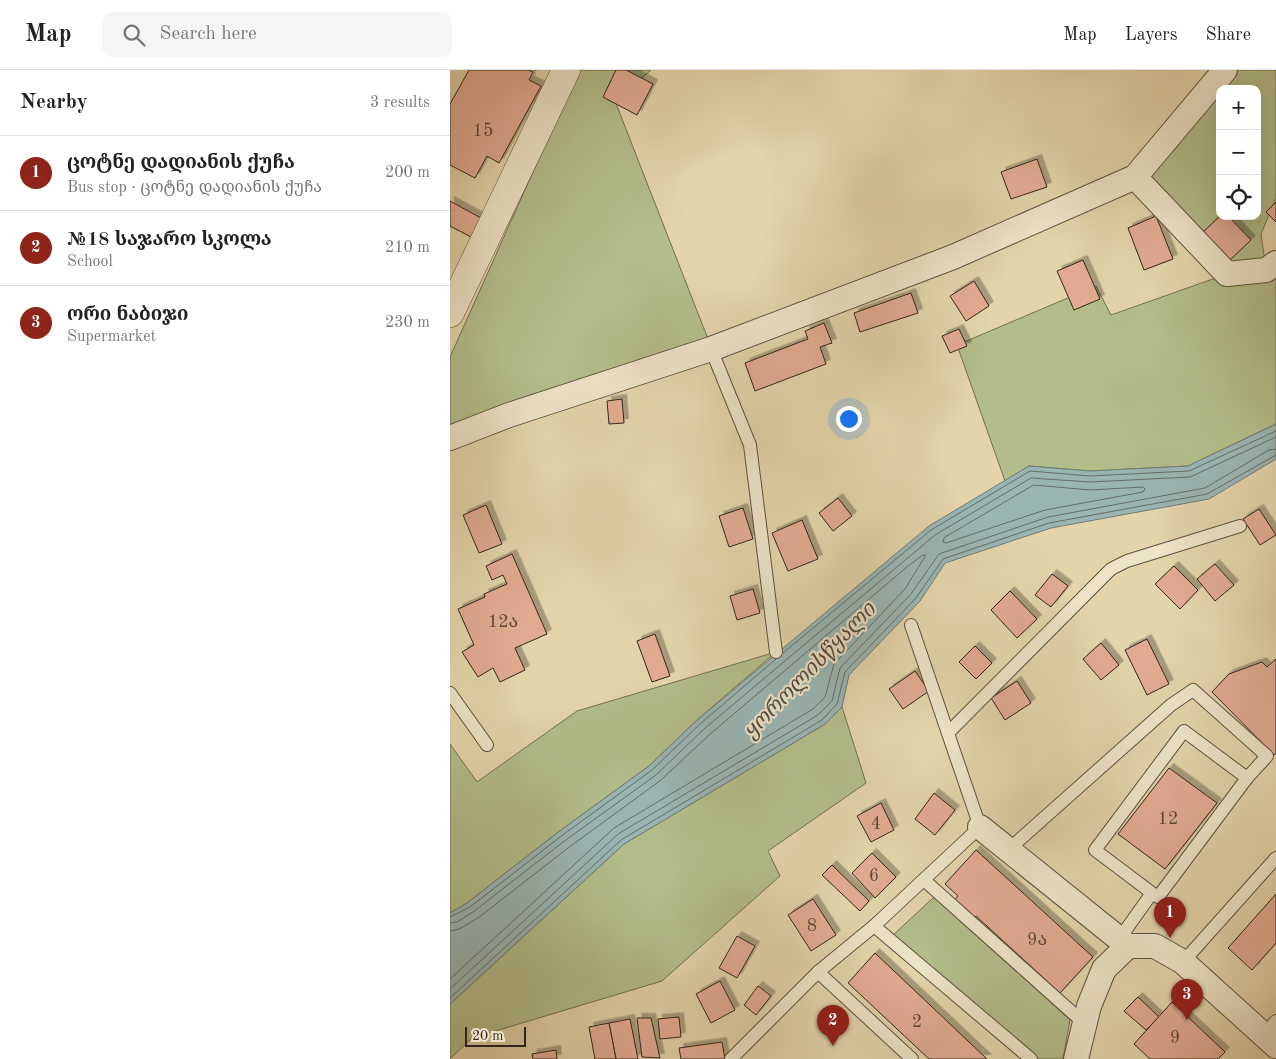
<!DOCTYPE html>
<html lang="en">
<head>
<meta charset="utf-8">
<style>
	body { margin:0; font-family:"Old Standard TT","Noto Serif Georgian",serif; background:#f6f6f6; color:#222 }
	.controls { position:absolute; right:15px; top:15px; display:grid; overflow:hidden; border-radius:10px; box-shadow:0 5px 20px #0002 }
	.controls button { width:45px; height:45px; display:grid; place-items:center; padding:0; border:0; border-bottom:1px solid #e0e0e0; background:#fff; color:#222; font:25px sans-serif }
	.scale { position:absolute; left:15px; bottom:12px; width:61px; box-sizing:border-box; padding-left:5px; border:2px solid #33241d; border-top:0; font-size:14px; line-height:18px; white-space:nowrap; color:#33241d; -webkit-text-stroke:4px #ede3c7; paint-order:stroke }
	.you { position:absolute; left:398px; top:348px; width:18px; height:18px; margin:-12px; border:4px solid #fff; border-radius:50%; background:#1a73e8; box-shadow:0 0 0 8px #1a73e833 }
	.badge { display:grid; place-items:center; width:32px; height:32px; border-radius:50%; background:#8f2418; color:#fff; font-size:16px; font-weight:700 }
	.pin { position:absolute; translate:-50% -41px; filter:drop-shadow(0 1px 2px #0008) }
	.pin::after { content:''; position:absolute; top:26px; width:18px; height:15px; background:inherit; clip-path:polygon(0 0,100% 0,50% 100%) }
	.list { margin:0; padding:0; list-style:none }
	h2 { display:flex; justify-content:space-between; align-items:center; height:65px; margin:0; padding:0 20px; font-size:21px }
	h2 small { font-size:16px; font-weight:400; color:#767676 }
	.list li { display:grid; grid-template-columns:32px 1fr auto; gap:15px; align-items:center; box-sizing:border-box; height:75px; padding:0 20px; border-top:1px solid #e0e0e0 }
	.list b { display:block; font-size:19px; white-space:nowrap }
	.list p { margin:0; font-size:16px; white-space:nowrap; color:#767676 }
	.list em { font-size:16px; font-style:normal; color:#767676 }
	.icon { flex:none; width:28px; height:28px; fill:none; stroke:currentColor; stroke-width:2; stroke-linecap:round; stroke-linejoin:round }
	.map { position:relative; flex:none; width:826px; height:989px; overflow:hidden }
	header { display:flex; align-items:center; gap:30px; box-sizing:border-box; height:70px; padding:0 25px; background:#fff; border-bottom:1px solid #e0e0e0 }
	header strong { font-size:24px }
	nav { display:flex; gap:28px; margin-inline-start:auto; font-size:18px }
	.search { width:350px; height:45px; background:#f6f6f6; display:flex; align-items:center; gap:12px; box-sizing:border-box; padding:0 18px; border-radius:10px; color:#767676; font-size:19px }
	main { display:flex }
	aside { flex:1; background:#fff }
	.map>svg:first-child { display:block }
	.green { fill:#b2bd89; stroke:#727053; fill-rule:evenodd }
	.water { fill:#99b6b3; stroke:#707c77 }
	.lines { fill:none; stroke-linecap:round; stroke-linejoin:round }
	.shore { stroke:#666d68; stroke-width:1 }
	.building { fill:#e1ab92; stroke:#33241d; filter:url(#shadow) }
	.service-casing { stroke:#5f5040; stroke-width:14 }
	.minor-casing { stroke:#5f5040; stroke-width:26 }
	.tertiary-casing { stroke:#5f5040; stroke-width:29 }
	.service { stroke:#ede3c7; stroke-width:12 }
	.minor { stroke:#ede3c7; stroke-width:24 }
	.tertiary { stroke:#ede3c7; stroke-width:28 }
	.labels { text-anchor:middle; stroke-width:4.5; stroke-linejoin:round; paint-order:stroke }
	.number-label { font-size:18px; fill:#5e463a }
	.water-label { font-size:21px; font-style:italic; fill:#4c4842; stroke:#ede3c7 }
</style>
</head>
<body>
<header>
<strong>Map</strong>
<div class="search"><svg class="icon" aria-label="search" viewBox="0 0 24 24"><circle cx="10" cy="10" r="6"/><path d="M15 15l6 6"/></svg>Search here</div>
<nav><a>Map</a><a>Layers</a><a>Share</a></nav>
</header>
<main>
<aside>
<h2>Nearby<small>3 results</small></h2>
<ul class="list">
<li><span class="badge">1</span><div><b>ცოტნე დადიანის ქუჩა</b><p>Bus stop · ცოტნე დადიანის ქუჩა</p></div><em>200 m</em></li>
<li><span class="badge">2</span><div><b>№18 საჯარო სკოლა</b><p>School</p></div><em>210 m</em></li>
<li><span class="badge">3</span><div><b>ორი ნაბიჯი</b><p>Supermarket</p></div><em>230 m</em></li>
</ul>
</aside>
<div class="map">
<svg width="826" height="989" viewBox="0 0 826 989">
	<defs>
		<filter id="shadow"><feDropShadow dx="4.5" dy="-4.5" stdDeviation="0" flood-color="#0004"/></filter>
	</defs>
	<rect width="100%" height="100%" fill="#e3d4a9"/>
	<filter id="stains"><feTurbulence type="fractalNoise" baseFrequency=".004" numOctaves="4"/><feColorMatrix values="0 0 0 0 .2 0 0 0 0 .09 0 0 0 0 .02 0 0 0 .5 -.17"/></filter>
	<radialGradient id="worn" r=".72"><stop offset=".6" stop-color="#630" stop-opacity="0"/><stop offset="1" stop-color="#630" stop-opacity=".3"/></radialGradient>
	<g class="green">
		<polygon points="126,0 201,0 165,31 258,269 0,361 0,287 101,62"/>
		<path d="M775,0H826V128L811,164L816,199L826,193V354L738,396L640,401L579,396L555,411L507,275L646,216L661,245L777,204L685,107ZM770,19H807V146H770Z"/>
		<polygon points="326,582 246,651 199,696 107,763 17,833 0,843 0,674 27,712 127,641"/>
		<polygon points="392,637 416,713 318,781 330,806 212,911 22,968 0,989 0,934 174,774 375,654"/>
		<polygon points="484,827 620,950 613,989 586,989 441,867"/>
	</g>
	<polygon class="water" points="826,354 826,389 759,429 601,458 495,493 470,531 399,605 392,637 375,654 174,774 0,934 0,843 17,833 107,763 199,696 246,651 479,456 579,396 640,401 738,396"/>
	<g class="lines">
		<g class="shore">
			<polygon points="584,415 640,420 693,417 695,419 693,422 595,440 496,473 493,472 494,468"/>
			<polyline points="333,583 481,460 580,401 640,406 739,401 826,361"/>
			<polyline points="0,847 20,837 110,767 202,700 250,654 326,589"/>
			<polyline points="0,853 7,852 23,842 113,772 206,705 254,659 485,465 581,408 640,412 740,407 826,367"/>
			<polyline points="0,861 9,859 28,848 118,778 211,710 259,665 458,496 473,485 476,485 455,519 384,594 375,627 363,639 164,758 0,909"/>
			<polyline points="0,919 168,764 368,645 382,631 390,598 461,524 489,484 598,447 755,418 819,380 826,379"/>
			<polyline points="0,928 171,770 372,650 387,634 395,602 466,528 493,489 599,453 757,424 826,385"/>
		</g>
	</g>
	<g class="building">
		<polygon points="19,0 78,0 83,2 79,10 91,16 49,93 37,86 25,108 0,95 0,34"/>
		<polygon points="166,0 176,0 203,14 187,45 153,27"/>
		<polygon points="587,89 597,117 561,129 551,102"/>
		<polygon points="0,131 31,148 21,167 0,156"/>
		<polygon points="826,132 826,152 816,142"/>
		<polygon points="706,146 723,189 694,200 678,158"/>
		<polygon points="770,146 778,146 801,170 778,192 751,164"/>
		<polygon points="633,190 650,229 624,240 607,201"/>
		<polygon points="524,211 539,236 516,251 500,226"/>
		<polygon points="461,223 468,243 410,262 404,243"/>
		<polygon points="374,253 382,273 370,277 376,294 305,321 295,293 358,269 355,261"/>
		<polygon points="509,259 517,276 500,283 492,266"/>
		<polygon points="172,329 174,353 159,354 157,331"/>
		<polygon points="388,428 402,446 383,461 369,443"/>
		<polygon points="36,435 52,474 29,483 13,445"/>
		<polygon points="293,438 303,469 279,477 269,446"/>
		<polygon points="809,439 826,465 810,475 793,449"/>
		<polygon points="352,450 368,489 338,501 322,463"/>
		<polygon points="62,484 97,564 65,578 75,600 50,612 43,598 28,607 12,582 24,575 8,539 35,527 34,524 57,514 53,505 42,510 36,496"/>
		<polygon points="765,494 784,515 765,531 747,509"/>
		<polygon points="724,496 748,520 730,539 705,514"/>
		<polygon points="602,504 618,516 601,537 585,525"/>
		<polygon points="303,519 310,543 287,550 280,526"/>
		<polygon points="560,521 587,549 567,568 541,540"/>
		<polygon points="205,564 220,606 202,612 187,571"/>
		<polygon points="697,569 719,614 697,625 675,580"/>
		<polygon points="651,573 669,595 651,610 633,589"/>
		<polygon points="525,576 542,593 526,609 509,592"/>
		<polygon points="826,589 826,683 824,685 762,622 779,604 812,592 817,597"/>
		<polygon points="465,601 479,621 453,639 439,619"/>
		<polygon points="567,611 581,633 555,650 541,628"/>
		<polygon points="719,698 767,733 715,799 668,764"/>
		<polygon points="484,723 505,740 485,765 465,749"/>
		<polygon points="431,733 444,760 421,772 407,746"/>
		<polygon points="526,780 643,887 610,923 526,846 521,851 502,833 508,826 495,814"/>
		<polygon points="422,783 446,807 425,828 402,803"/>
		<polygon points="382,795 419,831 410,841 372,805"/>
		<polygon points="826,824 826,873 802,900 778,878"/>
		<polygon points="363,829 386,865 361,881 338,845"/>
		<polygon points="287,866 305,876 287,908 269,898"/>
		<polygon points="425,883 537,989 479,989 398,913"/>
		<polygon points="270,911 285,940 261,953 246,924"/>
		<polygon points="308,916 321,926 306,945 294,935"/>
		<polygon points="688,927 709,947 696,960 674,941"/>
		<polygon points="722,932 775,982 768,989 700,989 684,974"/>
		<polygon points="229,947 231,967 210,969 208,949"/>
		<polygon points="187,948 201,948 210,988 192,987"/>
		<polygon points="180,949 188,989 166,989 159,953"/>
		<polygon points="159,953 166,989 145,989 139,957"/>
		<polygon points="272,972 275,989 231,989 229,978"/>
		<polygon points="106,980 107,989 83,989 82,984"/>
	</g>
	<g class="lines">
		<defs>
			<g id="service">
				<polyline points="261,279 300,375 326,582"/>
				<polyline points="0,623 37,675"/>
				<polyline points="498,663 661,499 677,491 790,456"/>
				<polyline points="558,780 721,635 743,620 817,686 797,708"/>
				<polyline points="474,810 634,953"/>
				<polyline points="424,856 581,989"/>
				<polyline points="670,868 702,823 645,780 734,661 797,708 708,827 702,823"/>
				<polyline points="733,892 826,788"/>
				<polyline points="368,902 462,989"/>
				<polyline points="814,965 826,951"/>
				<polyline points="281,989 368,902 424,856 530,757 461,555"/>
			</g>
			<g id="minor">
				<polyline points="685,107 777,204 816,200 826,193"/>
				<polyline points="0,368 59,345 261,279 503,187 685,107 775,0"/>
				<polyline points="530,757 678,876 705,876 733,892 826,976"/>
				<polyline points="626,989 639,936 654,899 678,876"/>
			</g>
			<polyline id="tertiary" points="0,243 116,0"/>
		</defs>
		<use href="#service" class="service-casing"/>
		<use href="#minor" class="minor-casing"/>
		<use href="#tertiary" class="tertiary-casing"/>
		<use href="#service" class="service"/>
		<use href="#minor" class="minor"/>
		<use href="#tertiary" class="tertiary"/>
	</g>
	<g class="labels">
		<g class="number-label">
			<text x="33" y="66">15</text>
			<text x="53" y="557">12ა</text>
			<text x="718" y="754">12</text>
			<text x="426" y="759">4</text>
			<text x="424" y="811">6</text>
			<text x="362" y="861">8</text>
			<text x="587" y="875">9ა</text>
			<text x="467" y="957">2</text>
			<text x="725" y="973">9</text>
		</g>
		<g class="water-label">
			<text transform="translate(359 600) rotate(-46)" y="7">ყოროლისწყალი</text>
		</g>
	</g>
	<rect width="100%" height="100%" filter="url(#stains)"/>
	<rect width="100%" height="100%" fill="url(#worn)"/>
</svg>
<div class="controls">
<button>+</button>
<button>−</button>
<button><svg class="icon" aria-label="locate" viewBox="0 0 24 24"><circle cx="12" cy="12" r="6"/><path d="M12 2v4M12 18v4M2 12h4M18 12h4"/></svg></button>
</div>
<div class="scale">20 m</div>
<div class="you"></div>
<div class="pin badge" style="left:720px;top:868px">1</div>
<div class="pin badge" style="left:383px;top:976px">2</div>
<div class="pin badge" style="left:737px;top:950px">3</div>
</div>
</main>
</body>
</html>
